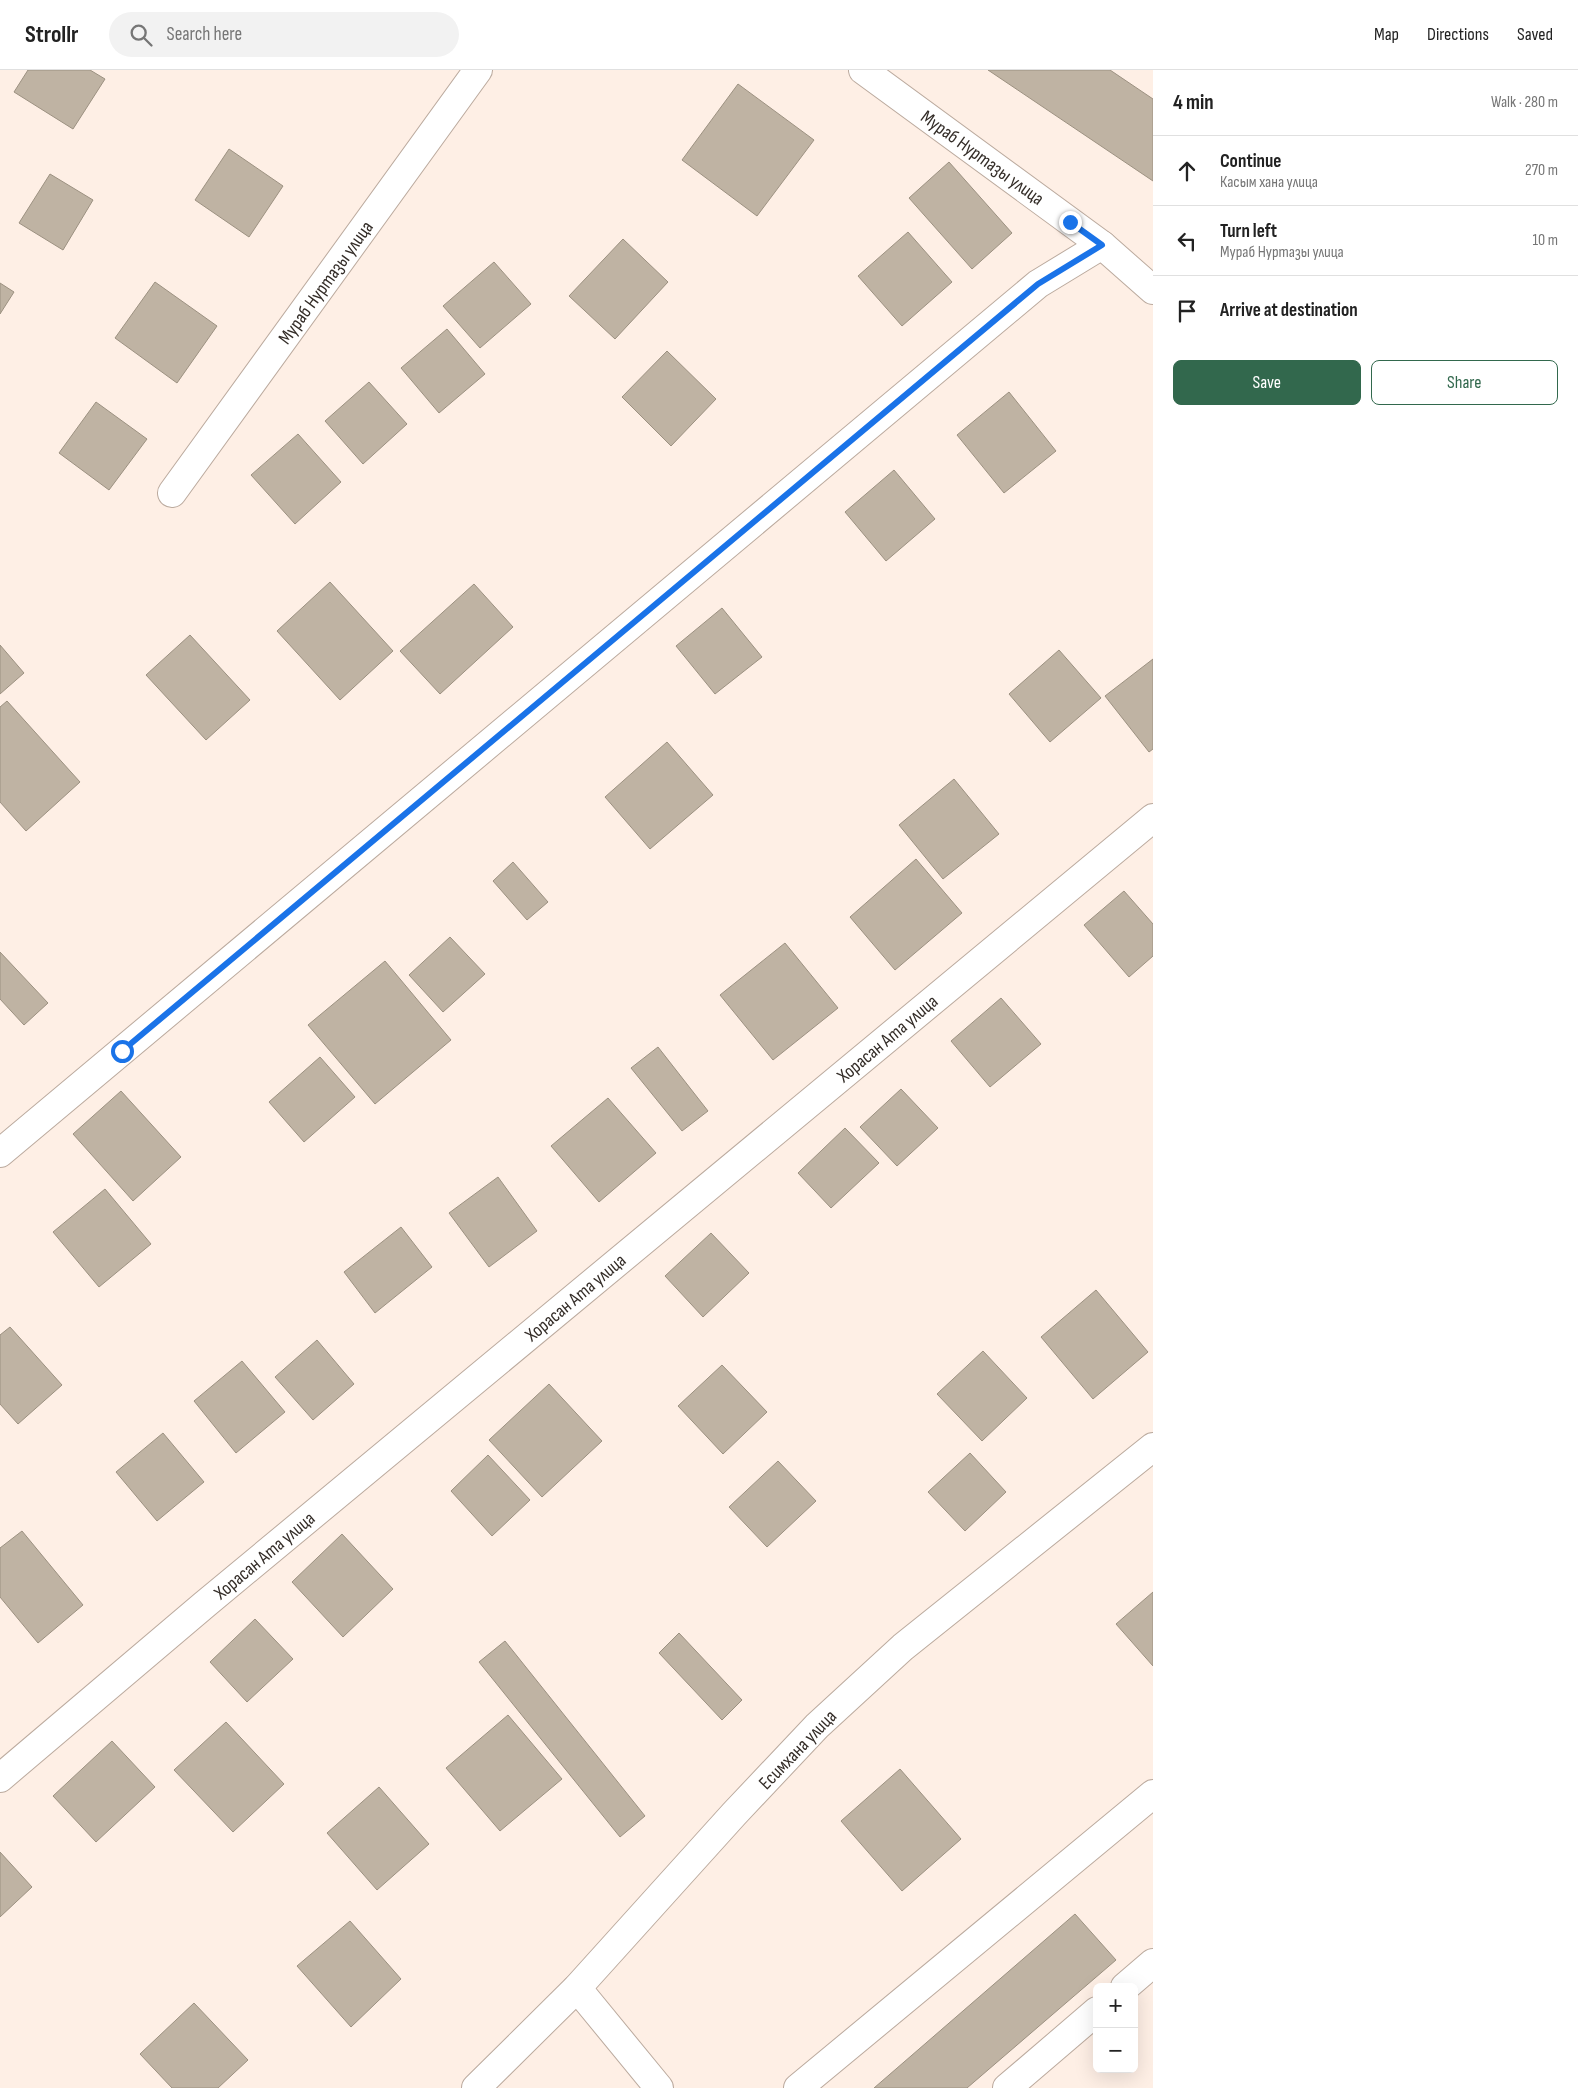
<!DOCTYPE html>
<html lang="en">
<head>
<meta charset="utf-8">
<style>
	body { margin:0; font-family:"Sofia Sans Condensed",sans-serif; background:#f2f2f2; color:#222 }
	.controls { position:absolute; right:15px; bottom:15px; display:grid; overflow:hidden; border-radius:8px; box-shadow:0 5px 20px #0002 }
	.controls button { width:45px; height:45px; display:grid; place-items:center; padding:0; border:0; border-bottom:1px solid #e0e0e0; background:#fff; color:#222; font:25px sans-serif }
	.stop { position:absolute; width:15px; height:15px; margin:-11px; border:4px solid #1a73e8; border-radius:50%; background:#fff }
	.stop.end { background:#1a73e8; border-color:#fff; box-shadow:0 1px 5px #0008 }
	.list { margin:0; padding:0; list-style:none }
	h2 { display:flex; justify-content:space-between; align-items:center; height:65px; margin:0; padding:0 20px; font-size:21px }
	h2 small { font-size:16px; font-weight:400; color:#767676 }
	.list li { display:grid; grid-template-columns:32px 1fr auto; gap:15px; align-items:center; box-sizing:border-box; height:70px; padding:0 20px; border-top:1px solid #e0e0e0 }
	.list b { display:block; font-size:19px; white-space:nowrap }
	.list p { margin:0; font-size:16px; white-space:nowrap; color:#767676 }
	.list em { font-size:16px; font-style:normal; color:#767676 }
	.actions { display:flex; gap:10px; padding:15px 20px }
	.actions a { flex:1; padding:11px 0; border:1px solid #32684d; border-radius:8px; text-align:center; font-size:18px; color:#32684d }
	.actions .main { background:#32684d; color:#fff }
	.icon { flex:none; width:28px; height:28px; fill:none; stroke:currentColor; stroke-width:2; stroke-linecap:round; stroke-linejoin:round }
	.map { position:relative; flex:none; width:1153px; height:2018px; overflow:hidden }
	header { display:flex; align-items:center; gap:30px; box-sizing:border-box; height:70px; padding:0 25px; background:#fff; border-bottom:1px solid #e0e0e0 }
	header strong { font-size:24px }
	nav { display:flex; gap:28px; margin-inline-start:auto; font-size:18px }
	.search { width:350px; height:45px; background:#f2f2f2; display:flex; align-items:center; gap:12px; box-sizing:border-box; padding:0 18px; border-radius:28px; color:#767676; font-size:19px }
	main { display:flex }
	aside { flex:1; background:#fff }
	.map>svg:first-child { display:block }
	.building { fill:#bfb3a3; stroke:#9c9181 }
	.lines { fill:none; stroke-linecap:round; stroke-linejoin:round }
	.minor-casing { stroke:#bbaa9e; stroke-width:30 }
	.minor { stroke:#fff; stroke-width:28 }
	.route { stroke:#1a73e8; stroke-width:6 }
	.labels { text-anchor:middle; stroke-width:4; stroke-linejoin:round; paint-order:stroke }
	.street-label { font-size:19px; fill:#342d28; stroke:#fff }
</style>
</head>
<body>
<header>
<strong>Strollr</strong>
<div class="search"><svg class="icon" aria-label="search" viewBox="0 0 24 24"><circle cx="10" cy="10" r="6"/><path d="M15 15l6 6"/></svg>Search here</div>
<nav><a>Map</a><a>Directions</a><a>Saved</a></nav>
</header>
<main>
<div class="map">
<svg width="1153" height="2018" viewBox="0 0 1153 2018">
	<rect width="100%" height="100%" fill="#feefe5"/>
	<g class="building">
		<polygon points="28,0 90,0 105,9 73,59 14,22"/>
		<polygon points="988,0 1110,0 1153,29 1153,111"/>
		<polygon points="738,14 814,70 757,146 682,90"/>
		<polygon points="229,79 283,116 249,167 195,130"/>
		<polygon points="949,92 1012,163 972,199 909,128"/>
		<polygon points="50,104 93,130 63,180 19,153"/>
		<polygon points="908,162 952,212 902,256 858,206"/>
		<polygon points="623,169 668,212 615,269 569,226"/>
		<polygon points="494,192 531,234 480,278 443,236"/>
		<polygon points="155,212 217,256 177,313 115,268"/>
		<polygon points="0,213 14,222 0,244"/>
		<polygon points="447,259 485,304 439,343 401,298"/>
		<polygon points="667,281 716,329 671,376 622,327"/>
		<polygon points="369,312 407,354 363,394 325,351"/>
		<polygon points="1009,322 1056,381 1004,423 957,365"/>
		<polygon points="96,332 147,369 109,420 59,383"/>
		<polygon points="298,364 341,412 295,454 251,405"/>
		<polygon points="894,400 935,449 886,491 845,442"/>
		<polygon points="330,512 393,581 340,630 277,561"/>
		<polygon points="474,514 513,557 440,624 400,581"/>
		<polygon points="722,538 762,587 715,624 676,576"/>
		<polygon points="190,565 250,630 206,670 146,605"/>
		<polygon points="0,575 24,603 0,624"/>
		<polygon points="1059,580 1101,628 1050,672 1009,624"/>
		<polygon points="1153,589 1153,679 1149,682 1105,626"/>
		<polygon points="7,631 80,712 26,761 0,732 0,637"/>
		<polygon points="667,672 713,725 650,779 605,727"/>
		<polygon points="954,709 999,764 943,809 899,755"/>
		<polygon points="916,789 962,843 895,900 850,847"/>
		<polygon points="513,792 548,832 527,850 493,811"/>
		<polygon points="1124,821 1153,854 1153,886 1129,907 1084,855"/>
		<polygon points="450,867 485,904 443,942 409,905"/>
		<polygon points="785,873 838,938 773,990 720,925"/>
		<polygon points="0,882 48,933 24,955 0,929"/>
		<polygon points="385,891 451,970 375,1034 308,955"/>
		<polygon points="1001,928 1041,974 990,1017 951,971"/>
		<polygon points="658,977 708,1041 682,1061 631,998"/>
		<polygon points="320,987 355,1027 304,1072 269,1032"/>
		<polygon points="901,1019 938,1058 897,1096 860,1057"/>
		<polygon points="121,1021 181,1087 133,1131 73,1064"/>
		<polygon points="608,1028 656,1083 599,1132 551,1076"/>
		<polygon points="845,1058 879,1093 831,1138 798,1103"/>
		<polygon points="498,1107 537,1161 489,1197 449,1143"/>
		<polygon points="105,1119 151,1174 99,1217 53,1162"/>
		<polygon points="401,1157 432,1197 375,1243 344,1202"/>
		<polygon points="711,1163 749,1203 703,1247 665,1206"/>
		<polygon points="1096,1220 1148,1282 1093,1329 1041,1267"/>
		<polygon points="10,1257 62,1315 18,1354 0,1334 0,1265"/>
		<polygon points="317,1270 354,1314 313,1350 275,1307"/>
		<polygon points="983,1281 1027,1328 982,1371 937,1324"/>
		<polygon points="242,1291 285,1342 236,1383 194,1331"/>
		<polygon points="722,1295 767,1342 723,1384 678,1336"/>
		<polygon points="549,1314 602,1371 542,1427 489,1370"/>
		<polygon points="163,1363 204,1412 157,1451 116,1402"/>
		<polygon points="970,1383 1006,1422 965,1461 928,1422"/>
		<polygon points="488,1385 530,1430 492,1466 451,1421"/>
		<polygon points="778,1391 816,1431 767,1477 729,1437"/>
		<polygon points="22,1461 83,1535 38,1573 0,1527 0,1478"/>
		<polygon points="342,1464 393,1519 343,1567 292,1512"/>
		<polygon points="1153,1522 1153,1596 1116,1554"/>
		<polygon points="255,1549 293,1589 247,1632 210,1592"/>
		<polygon points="679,1563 742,1630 722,1650 659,1583"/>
		<polygon points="505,1571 645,1746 620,1767 479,1592"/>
		<polygon points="508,1645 562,1709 500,1761 446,1698"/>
		<polygon points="226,1652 284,1714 233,1762 174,1700"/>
		<polygon points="112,1671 155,1717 96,1772 53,1726"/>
		<polygon points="900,1699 961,1769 902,1821 841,1751"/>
		<polygon points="379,1717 429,1774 377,1820 327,1763"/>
		<polygon points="0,1782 32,1817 0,1847"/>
		<polygon points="1075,1844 1116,1890 967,2018 874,2018"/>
		<polygon points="350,1851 401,1909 351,1957 297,1896"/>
		<polygon points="194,1933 248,1990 218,2018 172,2018 140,1984"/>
	</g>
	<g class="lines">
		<defs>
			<g id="minor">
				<polyline points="863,0 1102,175"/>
				<polyline points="172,423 478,0"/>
				<polyline points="0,1083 1038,214 1102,175 1153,220"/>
				<polyline points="0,1708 204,1535 1153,748"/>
				<polyline points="1125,1917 1153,1893"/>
				<polyline points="577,1918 659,2018"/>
				<polyline points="476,2018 577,1918 734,1744 817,1656 903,1577 1153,1377"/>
				<polyline points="798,2018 1153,1724"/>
				<polyline points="1007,2018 1097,1941"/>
			</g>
		</defs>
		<use href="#minor" class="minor-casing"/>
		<use href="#minor" class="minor"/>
	</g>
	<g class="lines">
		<polyline class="route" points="122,981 1038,214 1102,175 1070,152"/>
	</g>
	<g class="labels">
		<g class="street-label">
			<text transform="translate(983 87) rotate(36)" y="7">Мураб Нуртазы улица</text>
			<text transform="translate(325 212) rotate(-54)" y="7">Мураб Нуртазы улица</text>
			<text transform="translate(887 968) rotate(-40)" y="7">Хорасан Ата улица</text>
			<text transform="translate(575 1227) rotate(-40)" y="7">Хорасан Ата улица</text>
			<text transform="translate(264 1485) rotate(-40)" y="7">Хорасан Ата улица</text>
			<text transform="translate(797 1679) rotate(-46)" y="7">Есимхана улица</text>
		</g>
	</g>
</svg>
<div class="controls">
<button>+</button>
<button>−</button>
</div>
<div class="stop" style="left:122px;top:981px"></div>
<div class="stop end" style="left:1070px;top:152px"></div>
</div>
<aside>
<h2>4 min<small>Walk · 280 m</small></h2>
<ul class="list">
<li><svg class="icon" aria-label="ahead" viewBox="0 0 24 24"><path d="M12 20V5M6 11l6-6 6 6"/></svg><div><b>Continue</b><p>Касым хана улица</p></div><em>270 m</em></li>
<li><svg class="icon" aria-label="left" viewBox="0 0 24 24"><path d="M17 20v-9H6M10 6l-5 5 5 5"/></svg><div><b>Turn left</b><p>Мураб Нуртазы улица</p></div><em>10 m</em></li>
<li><svg class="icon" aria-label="arrive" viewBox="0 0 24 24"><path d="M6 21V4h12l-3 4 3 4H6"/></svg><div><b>Arrive at destination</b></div></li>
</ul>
<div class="actions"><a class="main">Save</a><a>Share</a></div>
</aside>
</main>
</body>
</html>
